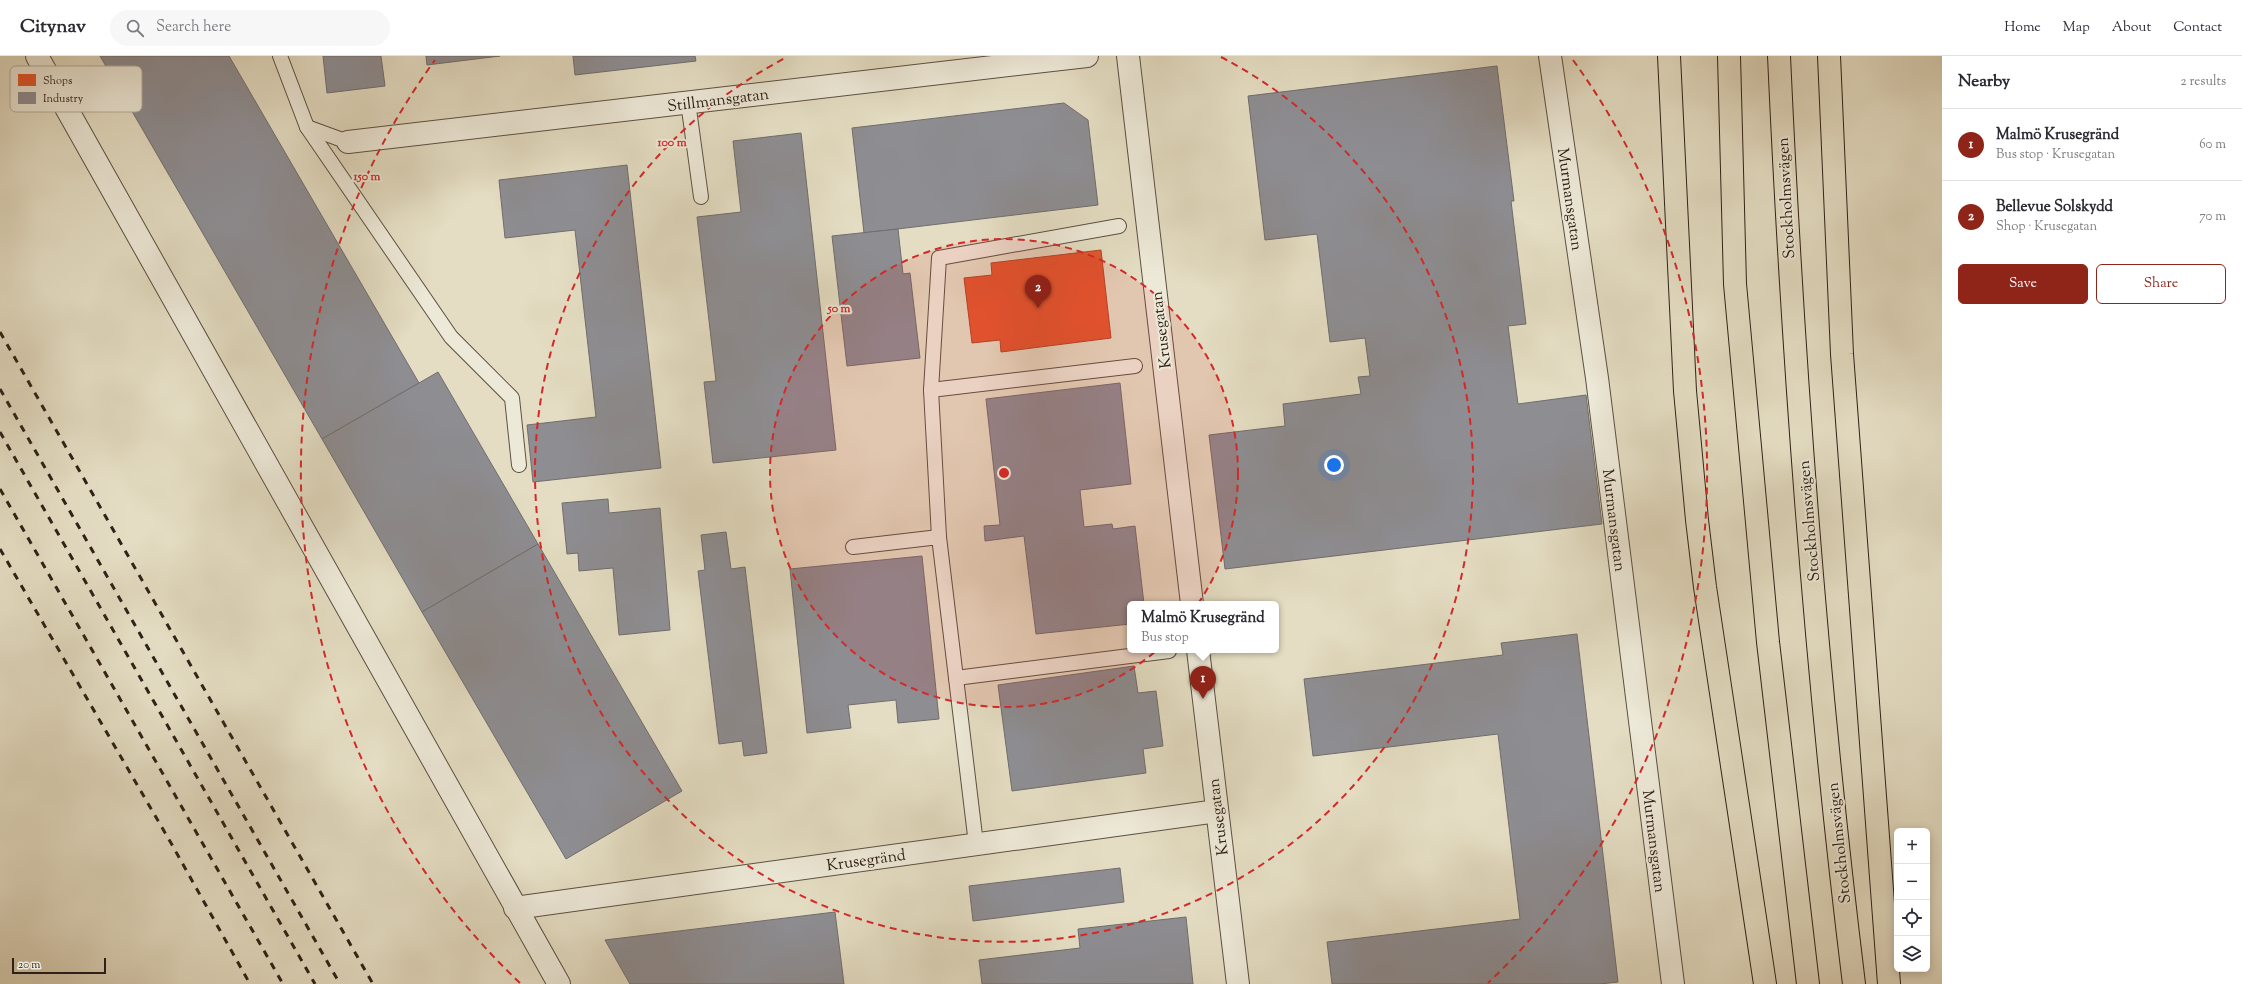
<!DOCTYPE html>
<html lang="en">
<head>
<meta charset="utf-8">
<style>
	body { margin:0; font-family:"Sorts Mill Goudy",serif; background:#f7f7f7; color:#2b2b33 }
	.controls { position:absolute; right:12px; bottom:12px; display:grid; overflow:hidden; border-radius:6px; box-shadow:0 2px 10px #0003 }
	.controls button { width:36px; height:36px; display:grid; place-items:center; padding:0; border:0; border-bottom:1px solid #e1e1e2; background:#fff; color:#2b2b33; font:20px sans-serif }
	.scale { position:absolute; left:12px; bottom:10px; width:94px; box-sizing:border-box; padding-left:4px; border:2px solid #2f2117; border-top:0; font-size:11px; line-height:14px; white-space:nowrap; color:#2f2117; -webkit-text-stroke:3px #ede9d8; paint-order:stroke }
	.you { position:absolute; left:1334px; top:409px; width:14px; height:14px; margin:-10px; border:3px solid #fff; border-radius:50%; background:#1a73e8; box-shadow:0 0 0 6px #1a73e833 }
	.badge { display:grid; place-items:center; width:26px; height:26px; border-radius:50%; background:#8f2418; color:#fff; font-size:13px; font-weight:700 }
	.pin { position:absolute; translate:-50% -33px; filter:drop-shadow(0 1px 2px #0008) }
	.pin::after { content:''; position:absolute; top:21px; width:14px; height:12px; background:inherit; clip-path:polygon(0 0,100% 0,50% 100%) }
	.popup { position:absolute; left:1127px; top:545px; width:152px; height:52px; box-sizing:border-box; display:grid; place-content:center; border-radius:6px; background:#fff; filter:drop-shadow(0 1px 3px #0005); font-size:13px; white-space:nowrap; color:#7c7c81 }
	.popup b { font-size:15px; color:#2b2b33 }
	.popup::after { content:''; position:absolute; left:50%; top:100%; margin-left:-8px; border:8px solid transparent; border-top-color:#fff }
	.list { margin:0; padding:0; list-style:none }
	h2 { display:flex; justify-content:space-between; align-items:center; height:52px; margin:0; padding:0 16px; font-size:17px }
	h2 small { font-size:13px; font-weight:400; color:#7c7c81 }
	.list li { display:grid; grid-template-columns:26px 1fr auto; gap:12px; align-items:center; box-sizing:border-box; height:72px; padding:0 16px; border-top:1px solid #e1e1e2 }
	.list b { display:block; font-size:15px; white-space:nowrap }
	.list p { margin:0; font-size:13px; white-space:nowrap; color:#7c7c81 }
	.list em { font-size:13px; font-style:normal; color:#7c7c81 }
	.actions { display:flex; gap:8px; padding:12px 16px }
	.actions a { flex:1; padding:9px 0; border:1px solid #8f2418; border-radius:6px; text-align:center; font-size:14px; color:#8f2418 }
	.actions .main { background:#8f2418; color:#fff }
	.icon { flex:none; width:22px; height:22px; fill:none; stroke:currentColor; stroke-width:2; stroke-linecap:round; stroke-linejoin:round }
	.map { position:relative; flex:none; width:1942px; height:928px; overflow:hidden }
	header { display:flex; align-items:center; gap:24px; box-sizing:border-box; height:56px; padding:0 20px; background:#fff; border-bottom:1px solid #e1e1e2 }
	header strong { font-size:19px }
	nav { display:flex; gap:22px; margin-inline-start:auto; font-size:14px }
	.search { width:280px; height:36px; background:#f7f7f7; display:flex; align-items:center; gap:10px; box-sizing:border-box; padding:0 14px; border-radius:22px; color:#7c7c81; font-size:15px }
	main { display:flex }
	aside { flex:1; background:#fff }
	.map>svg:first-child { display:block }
	.shops { fill:#e4572e; stroke:#ae4727 }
	.industry { fill:#8d8d92; stroke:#716d6d }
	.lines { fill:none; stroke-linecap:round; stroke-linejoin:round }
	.lane-casing { stroke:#5c5042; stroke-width:16 }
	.street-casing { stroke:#5c5042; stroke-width:24 }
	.highway-casing { stroke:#2f2117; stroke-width:24 }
	.lane { stroke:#ede9d8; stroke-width:14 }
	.street { stroke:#ede9d8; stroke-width:22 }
	.highway { stroke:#e4ddc3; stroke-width:22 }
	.rail { stroke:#2f2117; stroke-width:3; stroke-dasharray:7 7; stroke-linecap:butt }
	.ring { fill:none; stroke:#d62828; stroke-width:2; stroke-dasharray:7 5 }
	.labels { text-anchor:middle; stroke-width:4; stroke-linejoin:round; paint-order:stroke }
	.street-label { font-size:16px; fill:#2f2117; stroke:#ede9d8 }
	.key { fill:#ede9d8; stroke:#b4ad9e; stroke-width:1 }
	.key-label { font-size:11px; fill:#2f2117 }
	.centre { fill:#d62828; stroke:#ede9d8; stroke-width:2 }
	.ring-label { font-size:12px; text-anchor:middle; font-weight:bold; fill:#d62828; stroke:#ede9d8; stroke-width:4; stroke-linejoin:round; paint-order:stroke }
</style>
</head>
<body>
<header>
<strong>Citynav</strong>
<div class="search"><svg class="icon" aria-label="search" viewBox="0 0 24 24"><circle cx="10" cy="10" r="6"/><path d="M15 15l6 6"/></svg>Search here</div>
<nav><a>Home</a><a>Map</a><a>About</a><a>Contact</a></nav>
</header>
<main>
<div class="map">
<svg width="1942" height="928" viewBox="0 0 1942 928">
	<rect width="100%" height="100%" fill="#e4ddc3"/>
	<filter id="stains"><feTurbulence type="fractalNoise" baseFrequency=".005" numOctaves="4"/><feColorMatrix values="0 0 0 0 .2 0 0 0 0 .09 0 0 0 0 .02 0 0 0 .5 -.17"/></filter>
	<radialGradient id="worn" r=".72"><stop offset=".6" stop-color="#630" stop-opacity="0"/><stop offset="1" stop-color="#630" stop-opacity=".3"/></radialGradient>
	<polygon class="shops" points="1101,194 1111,282 1001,296 1000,284 972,287 964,222 992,219 991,207"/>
	<g class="industry">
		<polygon points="100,0 229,0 419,327 322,383"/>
		<polygon points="323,0 381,0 385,30 327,37"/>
		<polygon points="426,0 500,0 427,9"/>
		<polygon points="573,0 695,0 696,5 575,19"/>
		<polygon points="1497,10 1514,145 1511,145 1526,268 1508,270 1518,348 1586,339 1602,468 1225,513 1209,379 1285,370 1283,348 1361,338 1358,321 1370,320 1365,282 1330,286 1317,178 1265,184 1248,40"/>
		<polygon points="1064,47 1088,64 1098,149 864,177 852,72"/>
		<polygon points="801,77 836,394 713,407 704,326 716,325 697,161 741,156 733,85"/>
		<polygon points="627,109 661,412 533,426 527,369 596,361 575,174 505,182 499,124"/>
		<polygon points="898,173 903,218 910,217 920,302 847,310 832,180"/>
		<polygon points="438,316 538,488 422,556 322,383"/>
		<polygon points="1120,327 1131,428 1080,434 1084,471 1112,468 1113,473 1135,470 1144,548 1130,548 1130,568 1036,578 1024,480 985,485 984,470 1000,469 986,343"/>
		<polygon points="608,443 609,457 660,452 670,574 619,579 613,512 579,515 578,497 567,498 562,447"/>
		<polygon points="726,476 731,513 745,511 767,697 744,700 742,685 719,688 698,515 705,514 701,479"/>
		<polygon points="538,488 682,735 566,803 422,556"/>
		<polygon points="922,500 939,663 898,667 896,644 848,649 851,672 807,677 790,513"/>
		<polygon points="1577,578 1618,926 1600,928 1332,928 1327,886 1520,863 1498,678 1313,700 1304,623 1503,599 1501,587"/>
		<polygon points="1134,610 1138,637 1156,635 1163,690 1143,693 1146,717 1012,735 998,629"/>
		<polygon points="1120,812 1124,846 973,865 969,830"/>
		<polygon points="835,856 844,928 630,928 605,884"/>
		<polygon points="1186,861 1193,928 982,928 979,904 1080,892 1078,873"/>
	</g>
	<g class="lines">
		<defs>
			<g id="lane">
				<polyline points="280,0 307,71 348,86"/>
				<polyline points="688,46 701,141"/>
				<polyline points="307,71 451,281 512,342 519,409"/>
				<polyline points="931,334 939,202 1119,170"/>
				<polyline points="939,481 931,334 1135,310"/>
				<polyline points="853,491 939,481 976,788"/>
				<polyline points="956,622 1169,595"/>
			</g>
			<g id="street">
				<polyline points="37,0 559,928"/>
				<polyline points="1128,0 1192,548"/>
				<polyline points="1550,0 1597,322 1673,928"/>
				<polyline points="348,86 1087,0"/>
				<polyline points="1198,594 1238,928"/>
				<polyline points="515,852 1217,755"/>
			</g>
			<g id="highway">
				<polyline points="1669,0 1685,335 1697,464 1705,531 1765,928"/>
				<polyline points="1729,0 1735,228 1768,586 1808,928"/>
				<path d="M1779,0C1793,310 1816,620 1854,928"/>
				<polyline points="1829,0 1842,298 1889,928"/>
			</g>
		</defs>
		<use href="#lane" class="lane-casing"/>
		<use href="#street" class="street-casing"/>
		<use href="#highway" class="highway-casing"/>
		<use href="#lane" class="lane"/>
		<use href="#street" class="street"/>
		<use href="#highway" class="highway"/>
		<g class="rail">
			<polyline points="0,276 373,928"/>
			<polyline points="0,333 340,928"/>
			<polyline points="0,376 315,928"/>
			<polyline points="0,433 283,928"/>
			<polyline points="0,493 171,787 250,928"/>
		</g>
	</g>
	<circle cx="1004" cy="417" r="234" fill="#d62828" fill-opacity=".12"/>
	<g class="ring">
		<circle cx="1004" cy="417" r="234"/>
		<path d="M1221 1A469 469 0 1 1 787 1"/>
		<path d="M520 927A703 703 0 0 1 435 4M1573 4A703 703 0 0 1 1488 927"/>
	</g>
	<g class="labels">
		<g class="street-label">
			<text transform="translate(718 43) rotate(-7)" y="6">Stillmansgatan</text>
			<text transform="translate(1785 142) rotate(-93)" y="6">Stockholmsvägen</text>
			<text transform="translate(1571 143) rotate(82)" y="6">Murmansgatan</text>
			<text transform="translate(1160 274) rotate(-97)" y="6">Krusegatan</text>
			<text transform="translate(1615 464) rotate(83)" y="6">Murmansgatan</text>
			<text transform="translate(1808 465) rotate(-95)" y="6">Stockholmsvägen</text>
			<text transform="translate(1217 761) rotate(-97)" y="6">Krusegatan</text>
			<text transform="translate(1655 785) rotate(83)" y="6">Murmansgatan</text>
			<text transform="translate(1838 787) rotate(-96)" y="6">Stockholmsvägen</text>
			<text transform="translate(866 803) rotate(-8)" y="6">Krusegränd</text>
		</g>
	</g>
	<rect x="10" y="10" width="132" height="46" rx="6" class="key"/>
	<rect x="18" y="18" width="18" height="12" fill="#e4572e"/>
	<rect x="18" y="36" width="18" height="12" fill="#8d8d92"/>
	<g class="key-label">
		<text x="43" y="28">Shops</text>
		<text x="43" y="46">Industry</text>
	</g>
	<circle cx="1004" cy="417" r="6" class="centre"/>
	<g class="ring-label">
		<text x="672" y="90">100 m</text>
		<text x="367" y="124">150 m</text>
		<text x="839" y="256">50 m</text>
	</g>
	<rect width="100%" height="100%" filter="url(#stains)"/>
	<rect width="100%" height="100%" fill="url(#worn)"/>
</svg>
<div class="controls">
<button>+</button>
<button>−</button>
<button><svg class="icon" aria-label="locate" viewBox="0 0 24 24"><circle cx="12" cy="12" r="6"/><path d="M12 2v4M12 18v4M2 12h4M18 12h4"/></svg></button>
<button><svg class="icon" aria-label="layers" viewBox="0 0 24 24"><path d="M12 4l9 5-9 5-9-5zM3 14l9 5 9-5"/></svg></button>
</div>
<div class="scale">20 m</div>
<div class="you"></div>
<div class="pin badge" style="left:1203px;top:643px">1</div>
<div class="popup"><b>Malmö Krusegränd</b>Bus stop</div>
<div class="pin badge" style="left:1038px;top:252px">2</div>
</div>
<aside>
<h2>Nearby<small>2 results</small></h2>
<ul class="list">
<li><span class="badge">1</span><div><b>Malmö Krusegränd</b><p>Bus stop · Krusegatan</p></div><em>60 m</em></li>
<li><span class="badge">2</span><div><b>Bellevue Solskydd</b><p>Shop · Krusegatan</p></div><em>70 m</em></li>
</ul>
<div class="actions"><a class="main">Save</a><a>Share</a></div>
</aside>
</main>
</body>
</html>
